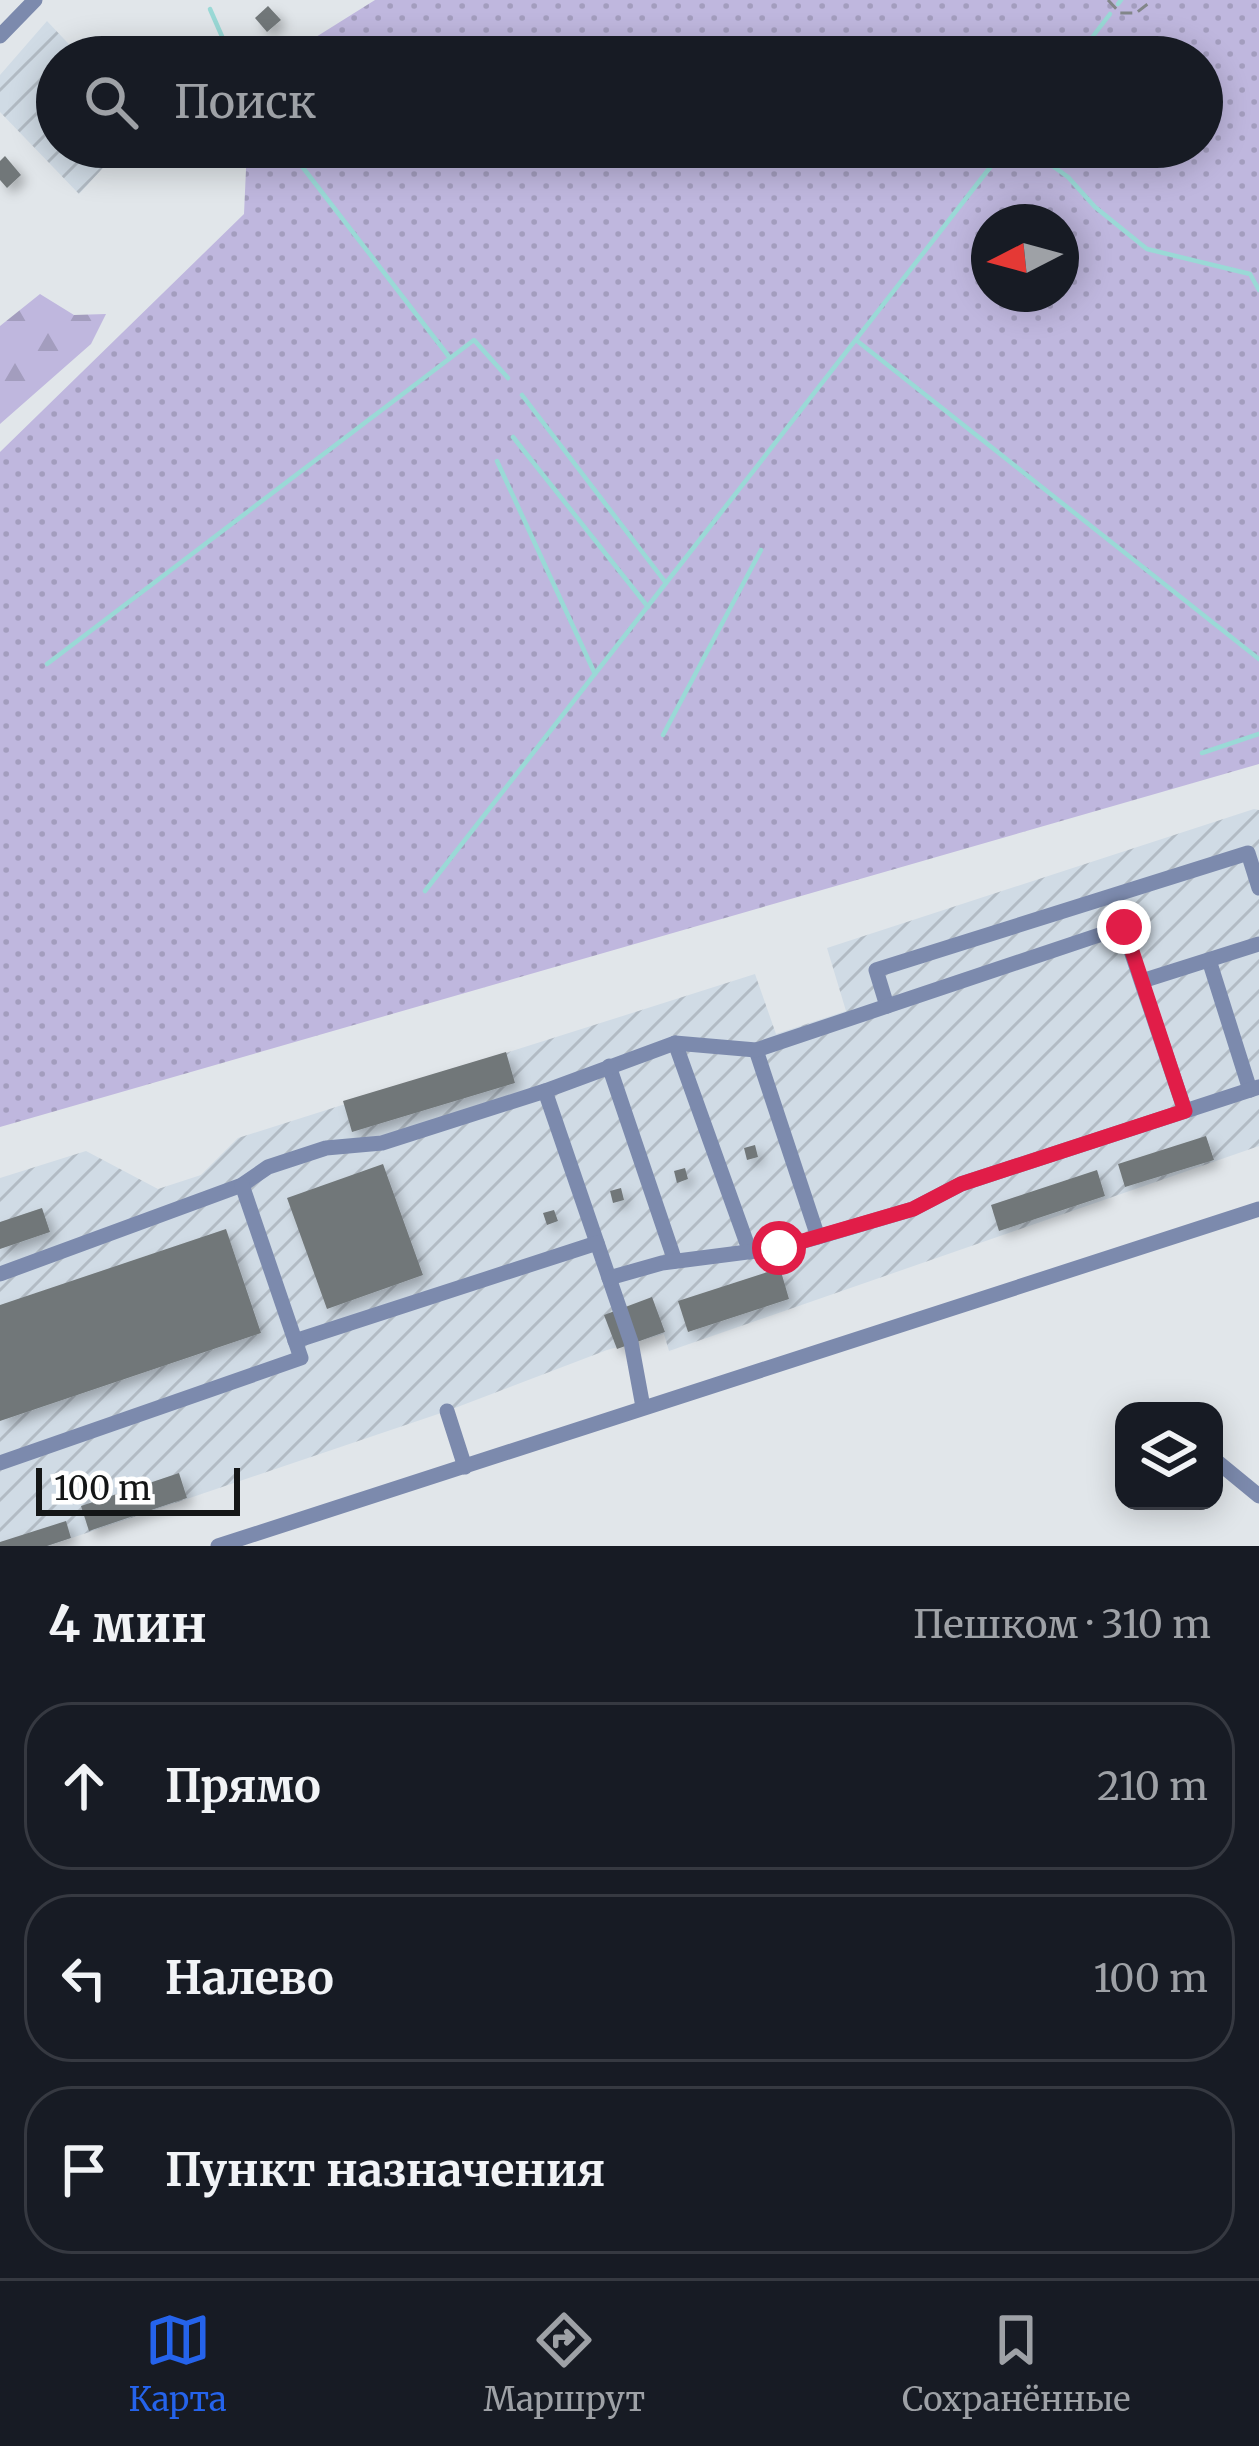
<!DOCTYPE html>
<html lang="ru">
<head>
<meta charset="utf-8">
<style>
	body { margin:0; font-family:Merriweather,serif; background:#20242c; color:#f1f3f6 }
	.controls { position:absolute; right:36px; bottom:36px; display:grid; overflow:hidden; border-radius:24px; box-shadow:0 6px 30px #0003 }
	.controls button { width:108px; height:108px; display:grid; place-items:center; padding:0; border:0; border-bottom:3px solid #363941; background:#171b24; color:#f1f3f6; font:60px sans-serif }
	.compass { position:absolute; left:971px; top:204px; width:108px; height:108px; border-radius:50%; background:#171b24; box-shadow:0 6px 30px #0003; rotate:264deg }
	.scale { position:absolute; left:36px; bottom:30px; width:204px; box-sizing:border-box; padding-left:12px; border:6px solid #141617; border-top:0; font-size:33px; line-height:42px; white-space:nowrap; color:#141617; -webkit-text-stroke:9px #fff; paint-order:stroke }
	.stop { position:absolute; width:36px; height:36px; margin:-27px; border:9px solid #e11d48; border-radius:50%; background:#fff }
	.stop.end { background:#e11d48; border-color:#fff; box-shadow:0 3px 12px #0008 }
	.list { margin:0; padding:0; list-style:none }
	h2 { display:flex; justify-content:space-between; align-items:center; height:156px; margin:0; padding:0 48px; font-size:51px }
	h2 small { font-size:39px; font-weight:400; color:#9ea1a6 }
	.list li { display:grid; grid-template-columns:78px 1fr auto; gap:36px; align-items:center; box-sizing:border-box; height:168px; margin:0 24px 24px; padding:0 24px; border:3px solid #363941; border-radius:48px }
	.list b { display:block; font-size:45px; white-space:nowrap }
	.list em { font-size:39px; font-style:normal; color:#9ea1a6 }
	.icon { flex:none; width:66px; height:66px; fill:none; stroke:currentColor; stroke-width:2; stroke-linecap:round; stroke-linejoin:round }
	.map { position:relative; flex:none; width:1259px; height:1546px; overflow:hidden }
	.search { position:absolute; background:#171b24; box-shadow:0 6px 30px #0003; left:36px; right:36px; top:36px; height:132px; display:flex; align-items:center; gap:30px; box-sizing:border-box; padding:0 42px; border-radius:66px; color:#9ea1a6; font-size:45px }
	.sheet { height:732px; background:#171b24 }
	nav { display:flex; justify-content:space-around; align-items:center; box-sizing:border-box; height:168px; border-top:3px solid #363941; background:#171b24; font-size:33px; color:#9ea1a6 }
	nav a { display:grid; justify-items:center; gap:6px }
	nav .on { color:#2563eb }
	.map>svg:first-child { display:block }
	.industrial { fill:url(#industrial-furrows) }
	.grass { fill:url(#grass-dots); fill-rule:evenodd }
	.forest { fill:url(#forest-firs) }
	.lines { fill:none; stroke-linecap:round; stroke-linejoin:round }
	.stream { stroke:#9ad9d6; stroke-width:4.5 }
	.building { fill:#717779; filter:url(#shadow) }
	.path { stroke:#828689; stroke-width:3; stroke-dasharray:12 6; stroke-linecap:butt }
	.minor { stroke:#7c8aad; stroke-width:15 }
	.route { stroke:#e11d48; stroke-width:15 }
</style>
</head>
<body>
<div class="map">
<svg width="1259" height="1546" viewBox="0 0 1259 1546">
	<defs>
		<pattern id="industrial-furrows" width="10" height="10" patternUnits="userSpaceOnUse" patternTransform="scale(3)"><rect width="10" height="10" fill="#d0dbe5"/><path d="M-1 1l2-2M0 10L10 0M9 11l2-2" fill="none" stroke="#b2bbc4"/></pattern>
		<pattern id="grass-dots" width="8" height="8" patternUnits="userSpaceOnUse" patternTransform="scale(3)"><rect width="8" height="8" fill="#bfb7de"/><path d="M2 2h.1M6 6h.1" fill="none" stroke="#a39dbe" stroke-width="1.8" stroke-linecap="round"/></pattern>
		<pattern id="forest-firs" width="22" height="20" patternUnits="userSpaceOnUse" patternTransform="scale(3)"><rect width="22" height="20" fill="#bfb7de"/><path d="M5 1l3.5 6h-7zM16 11l3.5 6h-7z" fill="#a39dbe"/></pattern>
		<filter id="shadow"><feDropShadow dx="6" dy="6" stdDeviation="6" flood-color="#0004"/></filter>
	</defs>
	<rect width="100%" height="100%" fill="#e1e6ea"/>
	<g class="industrial">
		<polygon points="47,21 81,57 57,57 57,147 122,147 79,194 0,112 0,75"/>
		<polygon points="1254,809 1259,810 1259,1146 669,1351 664,1334 607,1350 447,1411 48,1546 0,1546 0,1178 86,1151 158,1189 201,1175 238,1138 755,974 776,1034 846,1011 827,948"/>
	</g>
	<path class="grass" d="M375,0H1259V764L0,1127V452L244,214L247,147H1202V57H284ZM989,222H1061V294H989Z"/>
	<polygon class="forest" points="40,294 74,315 106,314 91,344 0,424 0,326"/>
	<g class="lines">
		<g class="stream">
			<polyline points="1118,4 1121,0"/>
			<polyline points="210,9 231,57"/>
			<polyline points="1077,57 1110,14"/>
			<polyline points="287,147 450,358"/>
			<polyline points="1026,147 1068,177 1095,207 1147,249 1250,274 1259,290"/>
			<polyline points="856,340 1259,659"/>
			<polyline points="522,395 666,583 1006,147"/>
			<polyline points="513,437 648,607"/>
			<polyline points="497,461 595,674"/>
			<polyline points="47,664 474,340 508,378"/>
			<polyline points="663,735 761,550"/>
			<polyline points="1202,753 1259,734"/>
			<polyline points="425,891 666,583"/>
		</g>
	</g>
	<g class="building">
		<polygon points="268,6 281,20 267,32 255,18"/>
		<polygon points="5,156 21,175 7,188 0,180 0,161"/>
		<polygon points="506,1052 515,1083 352,1132 343,1101"/>
		<polygon points="1206,1136 1214,1160 1125,1187 1118,1164"/>
		<polygon points="755,1145 758,1157 747,1160 744,1148"/>
		<polygon points="383,1164 423,1275 327,1309 287,1198"/>
		<polygon points="685,1168 688,1179 677,1183 674,1171"/>
		<polygon points="1097,1170 1105,1196 999,1231 991,1205"/>
		<polygon points="621,1188 624,1200 613,1203 610,1191"/>
		<polygon points="42,1208 50,1232 0,1249 0,1222"/>
		<polygon points="554,1210 558,1221 547,1225 543,1213"/>
		<polygon points="226,1229 261,1333 0,1421 0,1305"/>
		<polygon points="780,1268 789,1299 688,1332 678,1301"/>
		<polygon points="652,1297 665,1332 617,1349 604,1315"/>
		<polygon points="179,1473 187,1498 89,1531 81,1506"/>
		<polygon points="66,1521 71,1538 47,1546 0,1546 0,1542"/>
	</g>
	<g class="lines">
		<polyline class="path" points="1108,0 1120,13 1136,13 1149,3"/>
		<g class="minor">
			<polyline points="0,36 35,0"/>
			<polyline points="1209,960 1250,1090"/>
			<polyline points="1142,981 1259,944"/>
			<polyline points="887,1006 876,970 1248,853 1259,888"/>
			<polyline points="675,1043 750,1252"/>
			<polyline points="756,1050 818,1237"/>
			<polyline points="609,1066 675,1261"/>
			<polyline points="545,1091 675,1043 756,1050 1123,927 1185,1111"/>
			<polyline points="0,1274 242,1185 268,1167 326,1148 382,1143 545,1091 631,1342 643,1407"/>
			<polyline points="609,1278 662,1263 779,1248 818,1237 913,1209 961,1184 1259,1087"/>
			<polyline points="295,1341 597,1243"/>
			<polyline points="447,1411 465,1467"/>
			<polyline points="1214,1459 1259,1496"/>
			<polyline points="0,1463 301,1358 242,1185"/>
			<polyline points="218,1546 1259,1209"/>
		</g>
	</g>
	<g class="lines">
		<polyline class="route" points="779,1248 913,1209 961,1184 1185,1111 1124,927"/>
	</g>
</svg>
<div class="controls">
<button><svg class="icon" aria-label="layers" viewBox="0 0 24 24"><path d="M12 4l9 5-9 5-9-5zM3 14l9 5 9-5"/></svg></button>
</div>
<svg class="compass" viewBox="-18 -18 36 36"><path d="M0-13l5 13h-10z" fill="#e53935"/><path d="M0 13l5-13h-10z" fill="#9ea1a6"/></svg>
<div class="scale">100 m</div>
<div class="stop" style="left:779px;top:1248px"></div>
<div class="stop end" style="left:1124px;top:927px"></div>
<div class="search"><svg class="icon" aria-label="search" viewBox="0 0 24 24"><circle cx="10" cy="10" r="6"/><path d="M15 15l6 6"/></svg>Поиск</div>
</div>
<section class="sheet">
<h2>4 мин<small>Пешком · 310 m</small></h2>
<ul class="list">
<li><svg class="icon" aria-label="ahead" viewBox="0 0 24 24"><path d="M12 20V5M6 11l6-6 6 6"/></svg><div><b>Прямо</b></div><em>210 m</em></li>
<li><svg class="icon" aria-label="left" viewBox="0 0 24 24"><path d="M17 20v-9H6M10 6l-5 5 5 5"/></svg><div><b>Налево</b></div><em>100 m</em></li>
<li><svg class="icon" aria-label="arrive" viewBox="0 0 24 24"><path d="M6 21V4h12l-3 4 3 4H6"/></svg><div><b>Пункт назначения</b></div></li>
</ul>
</section>
<nav>
<a class="on"><svg class="icon" aria-label="map" viewBox="0 0 24 24"><path d="M3 6l6-2 6 2 6-2v14l-6 2-6-2-6 2zM9 4v14M15 6v14"/></svg>Карта</a>
<a><svg class="icon" aria-label="directions" viewBox="0 0 24 24"><path d="M12 3l9 9-9 9-9-9zM9 14v-3h6M13 9l2 2-2 2"/></svg>Маршрут</a>
<a><svg class="icon" aria-label="saved" viewBox="0 0 24 24"><path d="M7 4h10v16l-5-4-5 4z"/></svg>Сохранённые</a>
</nav>
</body>
</html>
